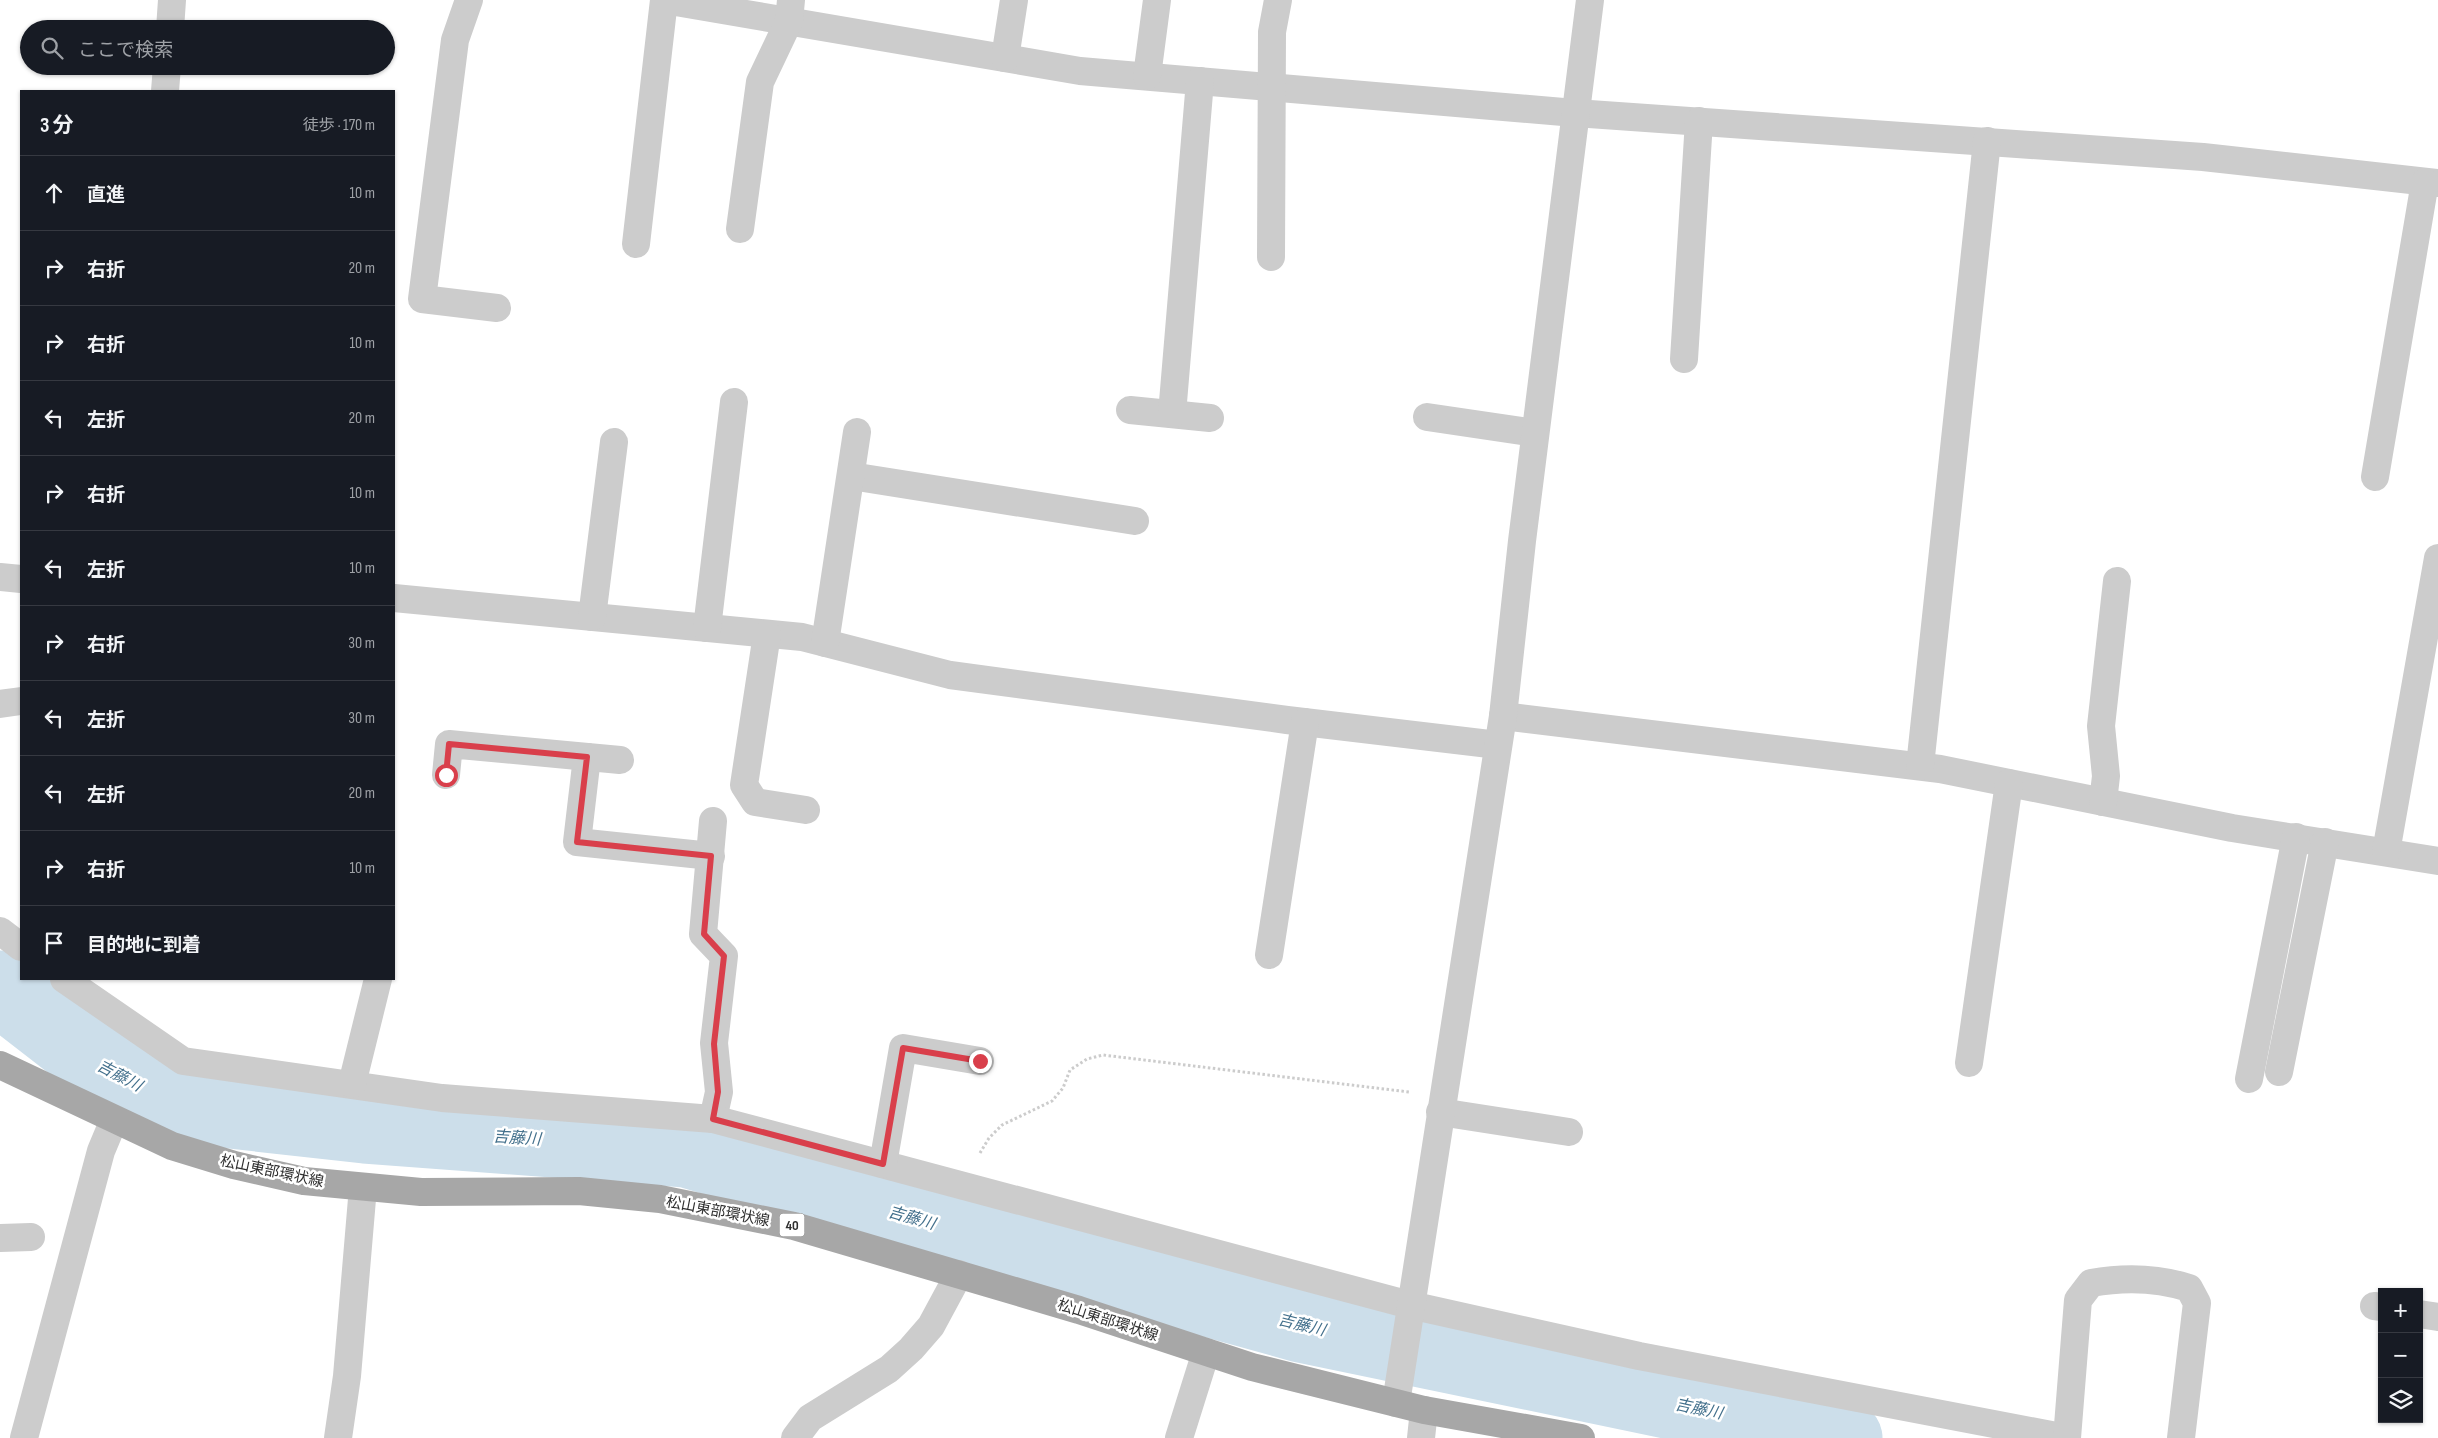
<!DOCTYPE html>
<html lang="ja">
<head>
<meta charset="utf-8">
<style>
	body { margin:0; font-family:"Sofia Sans Condensed","Noto Sans JP",sans-serif; background:#20242c; color:#f1f3f6 }
	.controls { position:absolute; right:15px; bottom:15px; display:grid; overflow:hidden; border-radius:0px; box-shadow:0 1px 4px #0004 }
	.controls button { width:45px; height:45px; display:grid; place-items:center; padding:0; border:0; border-bottom:1px solid #363941; background:#171b24; color:#f1f3f6; font:25px sans-serif }
	.stop { position:absolute; width:15px; height:15px; margin:-11px; border:4px solid #d93f4b; border-radius:50%; background:#fff }
	.stop.end { background:#d93f4b; border-color:#fff; box-shadow:0 1px 5px #0008 }
	.list { margin:0; padding:0; list-style:none }
	h2 { display:flex; justify-content:space-between; align-items:center; height:65px; margin:0; padding:0 20px; font-size:21px }
	h2 small { font-size:16px; font-weight:400; color:#9ea1a6 }
	.list li { display:grid; grid-template-columns:32px 1fr auto; gap:15px; align-items:center; box-sizing:border-box; height:75px; padding:0 20px; border-top:1px solid #363941 }
	.list b { display:block; font-size:19px; white-space:nowrap }
	.list em { font-size:16px; font-style:normal; color:#9ea1a6 }
	.icon { flex:none; width:28px; height:28px; fill:none; stroke:currentColor; stroke-width:2; stroke-linecap:round; stroke-linejoin:round }
	.map { position:relative; flex:none; width:2438px; height:1438px; overflow:hidden }
	.search { position:absolute; background:#171b24; box-shadow:0 1px 4px #0004; left:20px; top:20px; width:375px; height:55px; display:flex; align-items:center; gap:12px; box-sizing:border-box; padding:0 18px; border-radius:28px; color:#9ea1a6; font-size:19px }
	.panel { position:absolute; background:#171b24; box-shadow:0 1px 4px #0004; left:20px; top:90px; width:375px; height:890px; border-radius:0px }
	.map>svg:first-child { display:block }
	.lines { fill:none; stroke-linecap:round; stroke-linejoin:round }
	.river { stroke:#ccdeea; stroke-width:75 }
	.path { stroke:#ccc; stroke-width:3; stroke-dasharray:2.5 2.5; stroke-linecap:butt }
	.minor { stroke:#ccc; stroke-width:28 }
	.major { stroke:#a7a7a7; stroke-width:28 }
	.route { stroke:#d93f4b; stroke-width:6 }
	.labels { text-anchor:middle; stroke-width:5; stroke-linejoin:round; paint-order:stroke }
	.shield { fill:#fff; stroke:#6d6d6d; stroke-width:1 }
	.shield-label { font-size:14px; font-weight:bold; fill:#2f2f2f }
	.street-label { font-size:15px; fill:#2f2f2f; stroke:#fff }
	.water-label { font-size:16px; font-style:italic; fill:#43708c; stroke:#fff }
</style>
</head>
<body>
<div class="map">
<svg width="2438" height="1438" viewBox="0 0 2438 1438">
	<rect width="100%" height="100%" fill="#fff"/>
	<g class="lines">
		<polyline class="river" points="0,988 94,1061 160,1095 212,1109 365,1126 687,1150 897,1213 1301,1325 1845,1438"/>
		<g class="path">
			<polyline points="125,1084 127,1068"/>
			<polyline points="980,1153 989,1138 1002,1125 1052,1101 1063,1088 1070,1070 1087,1059 1103,1055 1409,1092"/>
		</g>
		<g class="minor">
			<polyline points="469,0 455,40 422,299 497,308"/>
			<polyline points="664,0 1080,71 1575,113 2203,157 2438,183"/>
			<polyline points="170,29 172,0"/>
			<polyline points="1005,58 1014,0"/>
			<polyline points="1147,76 1157,0"/>
			<polyline points="165,91 167,66"/>
			<polyline points="740,229 760,82 789,21 791,0"/>
			<polyline points="636,244 664,0"/>
			<polyline points="1271,257 1272,32 1278,0"/>
			<polyline points="1684,359 1699,121"/>
			<polyline points="1130,410 1210,418"/>
			<polyline points="1172,414 1200,81"/>
			<polyline points="1427,417 1535,433"/>
			<polyline points="851,476 1135,521"/>
			<polyline points="2375,477 2425,182"/>
			<polyline points="0,577 21,579"/>
			<polyline points="394,598 802,637 950,675 1287,720 1498,745"/>
			<polyline points="592,617 614,442"/>
			<polyline points="707,628 734,402"/>
			<polyline points="767,634 744,785 755,802 806,810"/>
			<polyline points="825,643 857,432"/>
			<polyline points="0,704 21,701"/>
			<polyline points="1503,716 1940,769 2232,828 2438,861"/>
			<polyline points="587,757 577,842 711,856"/>
			<polyline points="1920,766 1987,141"/>
			<polyline points="446,775 449,744 620,760"/>
			<polyline points="2103,802 2106,776 2101,726 2117,581"/>
			<polyline points="713,821 703,934 724,956 714,1043 719,1092 713,1119"/>
			<polyline points="2386,852 2438,558"/>
			<polyline points="0,931 21,947"/>
			<polyline points="1269,955 1305,722"/>
			<polyline points="64,979 183,1061 442,1098 713,1119 1410,1305 1639,1356 2067,1438"/>
			<polyline points="1969,1063 2009,783"/>
			<polyline points="2279,1072 2325,842"/>
			<polyline points="2249,1079 2296,837"/>
			<polyline points="352,1084 378,979"/>
			<polyline points="1440,1112 1569,1132"/>
			<polyline points="883,1164 903,1048 980,1061"/>
			<polyline points="0,1238 31,1237"/>
			<polyline points="2374,1306 2382,1307"/>
			<polyline points="2419,1314 2438,1317"/>
			<polyline points="1396,1403 1503,716 1522,541 1590,0"/>
			<polyline points="24,1438 101,1151 114,1120"/>
			<polyline points="338,1438 347,1376 363,1187"/>
			<polyline points="795,1438 810,1418 889,1369 911,1349 931,1326 959,1274"/>
			<polyline points="1179,1438 1206,1352"/>
			<polyline points="1421,1438 1424,1410"/>
			<path d="M2067,1438L2078,1300L2091,1283C2124,1277 2158,1278 2189,1288L2197,1303L2181,1438"/>
		</g>
		<polyline class="major" points="0,1065 172,1146 234,1165 304,1181 421,1192 579,1191 660,1199 794,1226 1079,1310 1252,1367 1424,1410 1581,1438"/>
	</g>
	<g class="lines">
		<polyline class="route" points="446,775 449,744 587,757 577,842 711,856 704,934 724,956 714,1044 718,1092 713,1119 883,1164 903,1048 980,1061"/>
	</g>
	<g class="labels">
		<rect class="shield" x="779.5" y="1213.5" width="25" height="23" rx="4"/>
		<g class="shield-label">
			<text x="792" y="1230">40</text>
		</g>
		<g class="street-label">
			<text transform="translate(272 1171) rotate(12)" y="5">松山東部環状線</text>
			<text transform="translate(718 1211) rotate(11)" y="5">松山東部環状線</text>
			<text transform="translate(1108 1320) rotate(18)" y="5">松山東部環状線</text>
		</g>
		<g class="water-label">
			<text transform="translate(120 1075) rotate(28)" y="6">吉藤川</text>
			<text transform="translate(517 1137) rotate(4)" y="6">吉藤川</text>
			<text transform="translate(912 1217) rotate(16)" y="6">吉藤川</text>
			<text transform="translate(1302 1324) rotate(14)" y="6">吉藤川</text>
			<text transform="translate(1699 1408) rotate(12)" y="6">吉藤川</text>
		</g>
	</g>
</svg>
<div class="controls">
<button>+</button>
<button>−</button>
<button><svg class="icon" aria-label="layers" viewBox="0 0 24 24"><path d="M12 4l9 5-9 5-9-5zM3 14l9 5 9-5"/></svg></button>
</div>
<div class="stop" style="left:446px;top:775px"></div>
<div class="stop end" style="left:980px;top:1061px"></div>
<div class="search"><svg class="icon" aria-label="search" viewBox="0 0 24 24"><circle cx="10" cy="10" r="6"/><path d="M15 15l6 6"/></svg>ここで検索</div>
<section class="panel">
<h2>3 分<small>徒歩 · 170 m</small></h2>
<ul class="list">
<li><svg class="icon" aria-label="ahead" viewBox="0 0 24 24"><path d="M12 20V5M6 11l6-6 6 6"/></svg><div><b>直進</b></div><em>10 m</em></li>
<li><svg class="icon" aria-label="right" viewBox="0 0 24 24"><path d="M7 20v-9h11M14 6l5 5-5 5"/></svg><div><b>右折</b></div><em>20 m</em></li>
<li><svg class="icon" aria-label="right" viewBox="0 0 24 24"><path d="M7 20v-9h11M14 6l5 5-5 5"/></svg><div><b>右折</b></div><em>10 m</em></li>
<li><svg class="icon" aria-label="left" viewBox="0 0 24 24"><path d="M17 20v-9H6M10 6l-5 5 5 5"/></svg><div><b>左折</b></div><em>20 m</em></li>
<li><svg class="icon" aria-label="right" viewBox="0 0 24 24"><path d="M7 20v-9h11M14 6l5 5-5 5"/></svg><div><b>右折</b></div><em>10 m</em></li>
<li><svg class="icon" aria-label="left" viewBox="0 0 24 24"><path d="M17 20v-9H6M10 6l-5 5 5 5"/></svg><div><b>左折</b></div><em>10 m</em></li>
<li><svg class="icon" aria-label="right" viewBox="0 0 24 24"><path d="M7 20v-9h11M14 6l5 5-5 5"/></svg><div><b>右折</b></div><em>30 m</em></li>
<li><svg class="icon" aria-label="left" viewBox="0 0 24 24"><path d="M17 20v-9H6M10 6l-5 5 5 5"/></svg><div><b>左折</b></div><em>30 m</em></li>
<li><svg class="icon" aria-label="left" viewBox="0 0 24 24"><path d="M17 20v-9H6M10 6l-5 5 5 5"/></svg><div><b>左折</b></div><em>20 m</em></li>
<li><svg class="icon" aria-label="right" viewBox="0 0 24 24"><path d="M7 20v-9h11M14 6l5 5-5 5"/></svg><div><b>右折</b></div><em>10 m</em></li>
<li><svg class="icon" aria-label="arrive" viewBox="0 0 24 24"><path d="M6 21V4h12l-3 4 3 4H6"/></svg><div><b>目的地に到着</b></div></li>
</ul>
</section>
</div>
</body>
</html>
